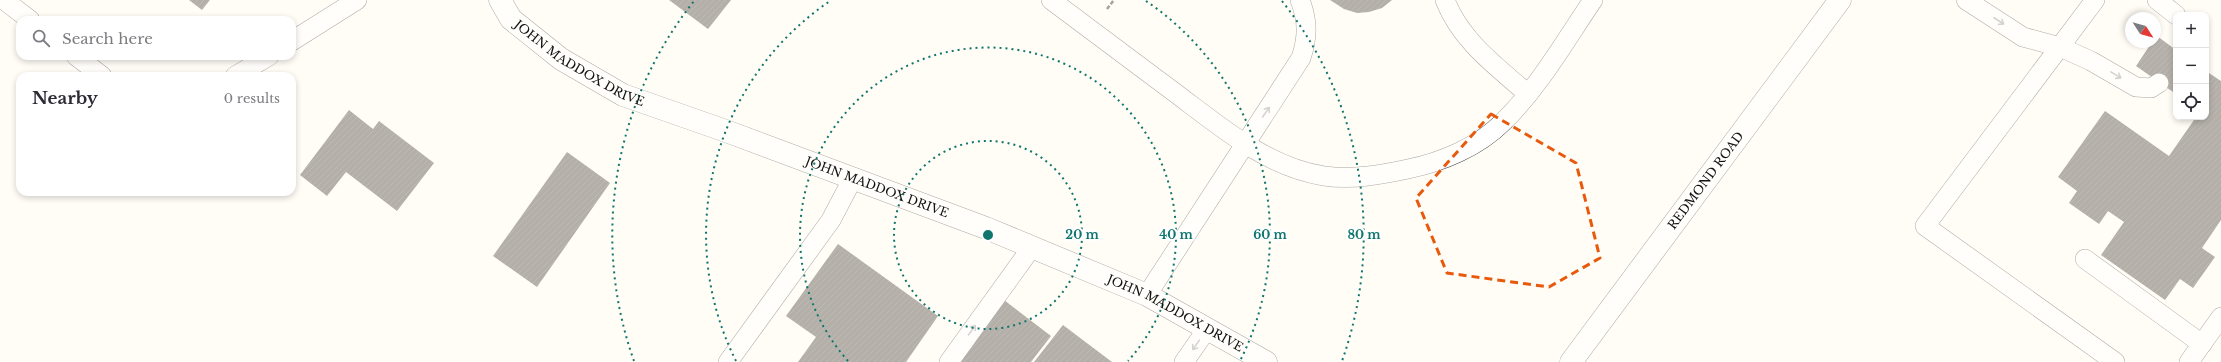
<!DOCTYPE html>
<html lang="en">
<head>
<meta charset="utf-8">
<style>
	body { margin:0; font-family:"Libre Baskerville",serif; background:#f2f2f3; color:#2b2b33 }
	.controls { position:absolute; right:12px; top:12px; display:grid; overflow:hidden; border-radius:8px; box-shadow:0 2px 6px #0003 }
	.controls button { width:36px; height:36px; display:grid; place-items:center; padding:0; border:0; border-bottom:1px solid #e1e1e2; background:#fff; color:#2b2b33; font:20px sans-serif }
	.compass { position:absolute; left:2125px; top:12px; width:36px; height:36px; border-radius:50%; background:#fff; box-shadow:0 2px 6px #0003; rotate:126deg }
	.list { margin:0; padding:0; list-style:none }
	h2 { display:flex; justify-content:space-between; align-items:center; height:52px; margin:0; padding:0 16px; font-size:17px }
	h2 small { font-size:13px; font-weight:400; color:#7c7c81 }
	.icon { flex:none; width:22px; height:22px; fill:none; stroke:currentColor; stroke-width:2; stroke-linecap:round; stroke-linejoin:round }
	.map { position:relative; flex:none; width:2221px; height:362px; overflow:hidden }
	.search { position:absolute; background:#fff; box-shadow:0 2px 6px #0003; left:16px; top:16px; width:280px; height:44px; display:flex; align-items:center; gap:10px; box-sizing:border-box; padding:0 14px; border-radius:12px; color:#7c7c81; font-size:15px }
	.panel { position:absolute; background:#fff; box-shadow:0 2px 6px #0003; left:16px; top:72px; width:280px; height:124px; border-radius:12px }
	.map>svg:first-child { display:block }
	.building { fill:url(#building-hatch) }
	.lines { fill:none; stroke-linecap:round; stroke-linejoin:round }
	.service-casing { stroke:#444; stroke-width:20 }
	.minor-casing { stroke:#444; stroke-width:23 }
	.tertiary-casing { stroke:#444; stroke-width:23 }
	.path { stroke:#333; stroke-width:2.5; stroke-dasharray:4 2; stroke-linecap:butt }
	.service { stroke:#fff; stroke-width:19 }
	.minor { stroke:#fff; stroke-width:22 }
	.tertiary { stroke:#fff; stroke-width:22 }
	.oneway { stroke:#a0a0a0 }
	.marked { fill:none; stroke:#e8590c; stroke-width:3; stroke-dasharray:8 5; stroke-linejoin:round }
	.ring { fill:none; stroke:#0f766e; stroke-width:2; stroke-dasharray:2 4 }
	.labels { text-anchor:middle; stroke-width:4; stroke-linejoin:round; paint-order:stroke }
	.street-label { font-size:12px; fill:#111; stroke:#fff }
	.centre { fill:#0f766e; stroke:#fff; stroke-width:2 }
	.ring-label { font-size:12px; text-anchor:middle; font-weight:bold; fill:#0f766e; stroke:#fff; stroke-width:4; stroke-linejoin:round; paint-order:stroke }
</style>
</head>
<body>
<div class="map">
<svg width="2221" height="362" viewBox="0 0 2221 362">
	<defs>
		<pattern id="building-hatch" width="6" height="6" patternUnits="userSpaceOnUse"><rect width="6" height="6" fill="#5a524d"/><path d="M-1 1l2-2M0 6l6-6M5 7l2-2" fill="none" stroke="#6d6662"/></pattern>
	</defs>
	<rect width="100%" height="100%" fill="#fffdf5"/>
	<g class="building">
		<polygon points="189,0 210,0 202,10"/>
		<polygon points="669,0 731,0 708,29"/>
		<polygon points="1330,0 1392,0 1382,8 1369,12 1357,13 1344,9"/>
		<polygon points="2157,36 2176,50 2176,94 2136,66 2152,42 2155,42"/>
		<polygon points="2206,71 2221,81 2221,220 2202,248 2215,257 2193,288 2180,279 2165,300 2101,255 2124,222 2108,211 2099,224 2069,203 2077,191 2058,177 2105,111 2169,156 2196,117 2206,117"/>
		<polygon points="349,110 373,129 379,121 434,163 397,211 346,172 327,196 300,175"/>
		<polygon points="567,152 610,183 537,287 493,256"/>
		<polygon points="838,244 938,316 906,362 798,362 816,337 786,316"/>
		<polygon points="1004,300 1051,336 1031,362 957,362"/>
		<polygon points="1063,325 1112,362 1034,362"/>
	</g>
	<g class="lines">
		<defs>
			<g id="service">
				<polyline points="4,0 30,20"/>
				<path d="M1051,0C1091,30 1130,59 1170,89C1216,123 1265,167 1324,176C1352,180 1380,175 1408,169C1442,162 1478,147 1503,122C1539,87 1565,41 1593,0"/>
				<path d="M1445,0C1461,41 1496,66 1528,94"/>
				<polyline points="1966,0 2023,37 2060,47 2091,61 2136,87 2151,88 2159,83"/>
				<polyline points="2095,0 1925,226 2115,362"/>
				<polyline points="2157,0 2176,15"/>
				<polyline points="292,41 357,0"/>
				<polyline points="76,56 102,76"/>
				<polyline points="235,76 269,56"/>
				<polyline points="2085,259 2202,344"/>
				<path d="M1147,295L1301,58C1308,37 1308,21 1300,0"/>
				<polyline points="728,362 831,220 853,178"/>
				<polyline points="949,362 1032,247"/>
				<polyline points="1184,362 1207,329"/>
				<polyline points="2189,362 2221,317"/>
			</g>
			<g id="minor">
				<path id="s1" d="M500,0L511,19L561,59L623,95L726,131L986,228L1147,295L1266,362"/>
			</g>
			<g id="tertiary">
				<path id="s2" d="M1571,362L1840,0"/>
			</g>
		</defs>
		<use href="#service" class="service-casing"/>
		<use href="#minor" class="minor-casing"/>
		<use href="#tertiary" class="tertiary-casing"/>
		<polyline class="path" points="1107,9 1114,0"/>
		<use href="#service" class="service"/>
		<use href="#minor" class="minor"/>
		<use href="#tertiary" class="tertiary"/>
	</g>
	<defs><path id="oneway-shaft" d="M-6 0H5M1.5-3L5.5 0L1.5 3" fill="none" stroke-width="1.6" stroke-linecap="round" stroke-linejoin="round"/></defs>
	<g class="oneway">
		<use href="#oneway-shaft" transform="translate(1999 21) rotate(33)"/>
		<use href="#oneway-shaft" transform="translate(2116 75) rotate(31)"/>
		<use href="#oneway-shaft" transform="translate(1266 112) rotate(-56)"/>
		<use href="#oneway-shaft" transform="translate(972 330) rotate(-54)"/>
		<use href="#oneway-shaft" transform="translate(1196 345) rotate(125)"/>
	</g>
	<path d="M0 0H2221V362H0ZM1491,114L1576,163L1600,258L1549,287L1447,273L1416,198Z" fill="#fffdf5" fill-opacity=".55" fill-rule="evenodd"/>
	<path class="marked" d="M1491,114L1576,163L1600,258L1549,287L1447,273L1416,198Z"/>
	<g class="ring">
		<circle cx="988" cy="235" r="94"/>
		<path d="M848 361A188 188 0 1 1 1128 361"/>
		<path d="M736 361A282 282 0 0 1 830 1M1146 1A282 282 0 0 1 1240 361"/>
		<path d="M634 361A376 376 0 0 1 694 1M1282 1A376 376 0 0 1 1342 361"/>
	</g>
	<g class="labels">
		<g class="street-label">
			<text dy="4" stroke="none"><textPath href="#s1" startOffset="104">JOHN MADDOX DRIVE</textPath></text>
			<text dy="4" stroke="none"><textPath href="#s2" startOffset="226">REDMOND ROAD</textPath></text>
			<text dy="4" stroke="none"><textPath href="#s1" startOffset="428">JOHN MADDOX DRIVE</textPath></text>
			<text dy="4" stroke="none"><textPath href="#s1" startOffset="752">JOHN MADDOX DRIVE</textPath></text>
		</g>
	</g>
	<circle cx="988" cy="235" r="6" class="centre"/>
	<g class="ring-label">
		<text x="1082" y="239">20 m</text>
		<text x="1176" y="239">40 m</text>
		<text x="1270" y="239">60 m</text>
		<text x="1364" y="239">80 m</text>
	</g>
</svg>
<div class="controls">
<button>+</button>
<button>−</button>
<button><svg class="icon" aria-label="locate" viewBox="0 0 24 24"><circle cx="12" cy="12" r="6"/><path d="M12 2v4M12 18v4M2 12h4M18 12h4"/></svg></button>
</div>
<svg class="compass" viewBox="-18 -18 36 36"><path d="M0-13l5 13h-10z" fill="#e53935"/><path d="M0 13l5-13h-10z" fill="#7c7c81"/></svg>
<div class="search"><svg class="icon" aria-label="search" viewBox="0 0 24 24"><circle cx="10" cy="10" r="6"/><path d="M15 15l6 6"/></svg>Search here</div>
<section class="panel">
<h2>Nearby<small>0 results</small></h2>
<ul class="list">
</ul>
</section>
</div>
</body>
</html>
